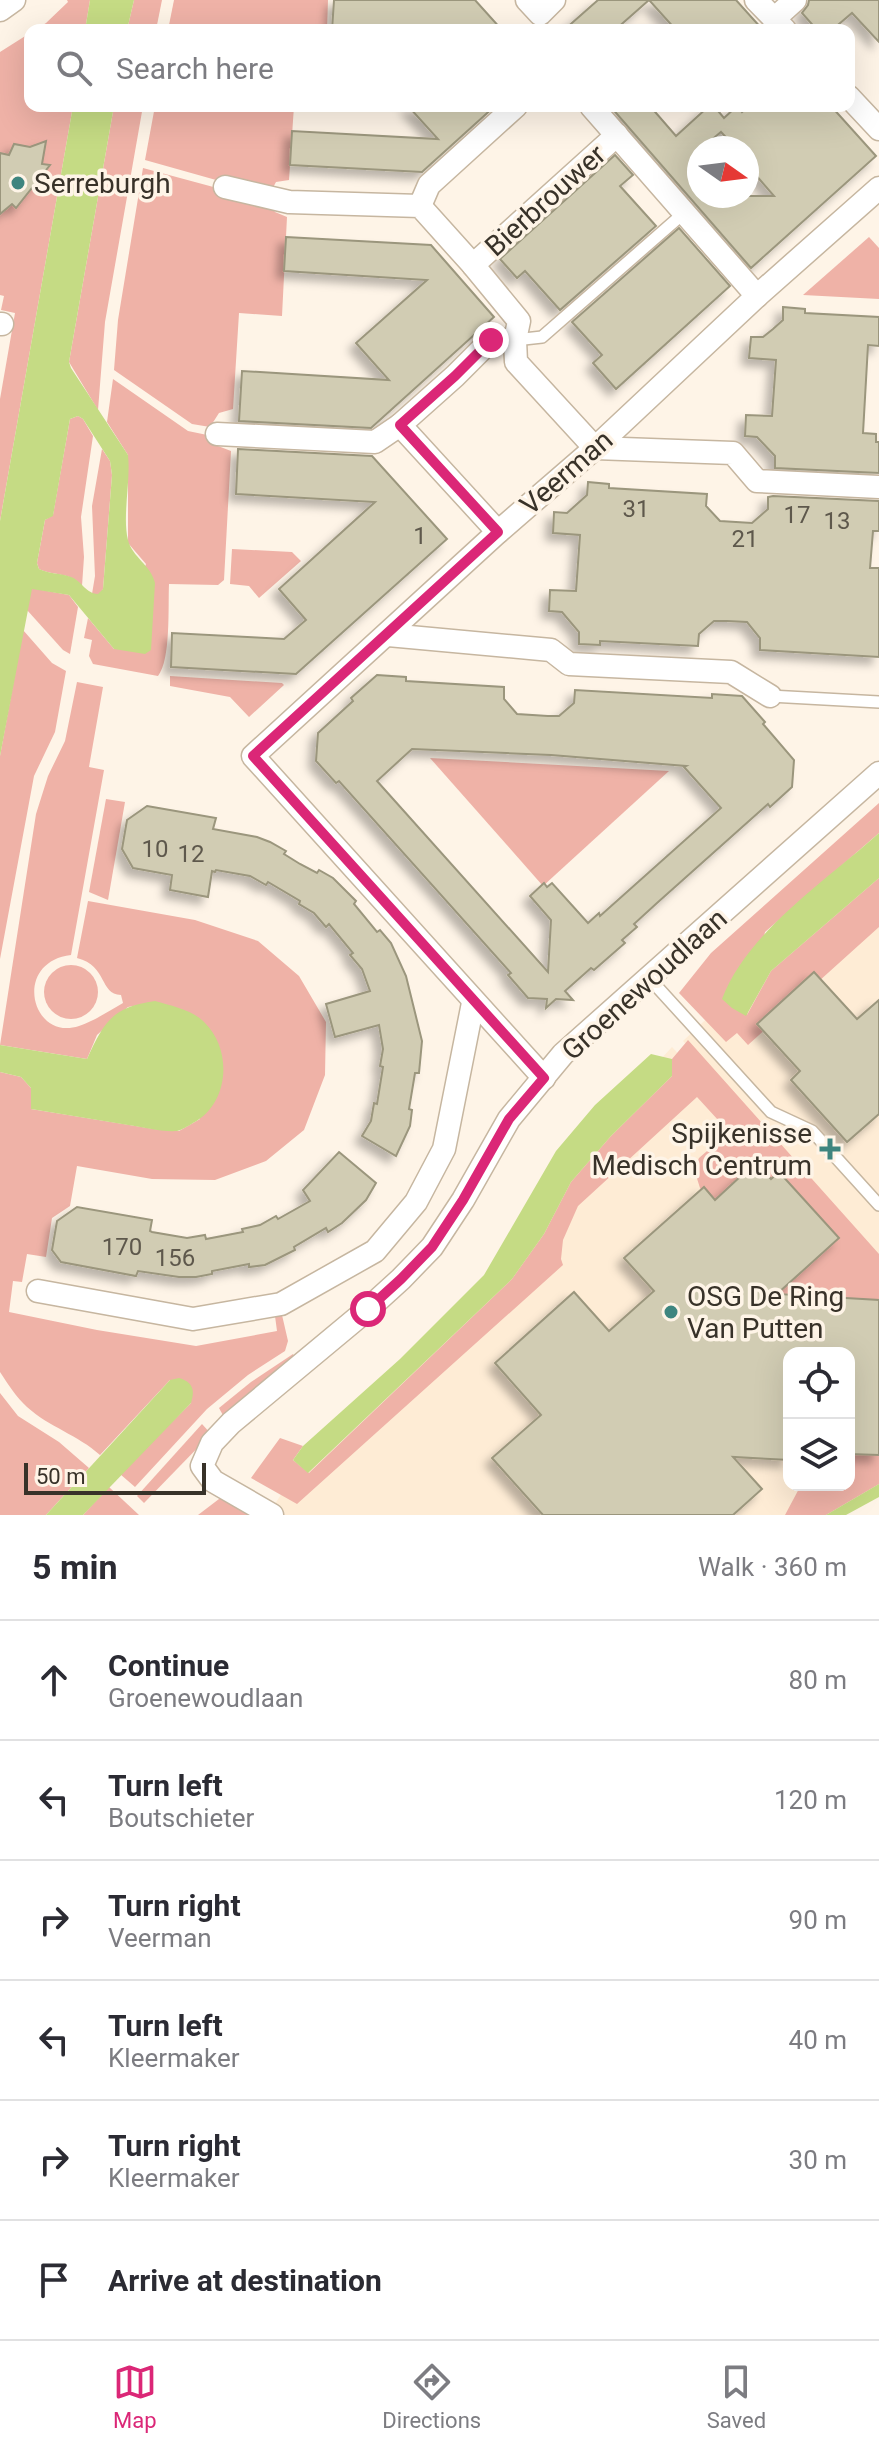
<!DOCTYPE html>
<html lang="en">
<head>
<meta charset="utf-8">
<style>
	body { margin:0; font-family:Roboto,sans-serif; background:#f7f7f7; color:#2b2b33 }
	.controls { position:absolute; right:24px; bottom:24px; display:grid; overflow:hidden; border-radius:16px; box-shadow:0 8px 32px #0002 }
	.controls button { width:72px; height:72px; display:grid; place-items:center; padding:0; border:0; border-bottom:2px solid #e1e1e2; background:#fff; color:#2b2b33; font:40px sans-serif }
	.compass { position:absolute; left:687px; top:136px; width:72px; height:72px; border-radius:50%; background:#fff; box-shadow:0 8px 32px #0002; rotate:104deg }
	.scale { position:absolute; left:24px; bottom:20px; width:182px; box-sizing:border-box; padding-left:8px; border:4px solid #383229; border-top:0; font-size:22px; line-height:28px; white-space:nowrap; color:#383229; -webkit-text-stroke:6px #fef4e7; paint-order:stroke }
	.stop { position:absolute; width:24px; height:24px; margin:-18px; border:6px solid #db2777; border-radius:50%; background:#fff }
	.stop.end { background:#db2777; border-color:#fff; box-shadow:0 2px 8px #0008 }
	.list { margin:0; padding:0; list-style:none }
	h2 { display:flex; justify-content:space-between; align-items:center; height:104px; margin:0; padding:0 32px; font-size:34px }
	h2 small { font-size:26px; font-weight:400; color:#7c7c81 }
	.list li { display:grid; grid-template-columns:52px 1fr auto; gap:24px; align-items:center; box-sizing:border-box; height:120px; padding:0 32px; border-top:2px solid #e1e1e2 }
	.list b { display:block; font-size:30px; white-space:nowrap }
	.list p { margin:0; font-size:26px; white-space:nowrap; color:#7c7c81 }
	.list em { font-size:26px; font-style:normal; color:#7c7c81 }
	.icon { flex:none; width:44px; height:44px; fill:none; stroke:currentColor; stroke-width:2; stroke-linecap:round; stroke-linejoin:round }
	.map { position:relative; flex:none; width:879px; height:1515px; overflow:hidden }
	.search { position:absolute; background:#fff; box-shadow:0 8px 32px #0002; left:24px; right:24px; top:24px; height:88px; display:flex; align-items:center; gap:20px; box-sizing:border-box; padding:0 28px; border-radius:16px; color:#7c7c81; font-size:30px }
	.sheet { height:824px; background:#fff }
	nav { display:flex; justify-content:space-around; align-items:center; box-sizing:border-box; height:112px; border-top:2px solid #e1e1e2; background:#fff; font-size:22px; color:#7c7c81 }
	nav a { display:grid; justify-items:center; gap:4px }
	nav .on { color:#db2777 }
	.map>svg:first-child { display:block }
	.built { fill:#feecd5; fill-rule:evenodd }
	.green { fill:#efb2a7 }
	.water { fill:#c5db84; fill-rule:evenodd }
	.building { fill:#d1ccb3; stroke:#9b967d; stroke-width:2; fill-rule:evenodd; filter:url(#shadow) }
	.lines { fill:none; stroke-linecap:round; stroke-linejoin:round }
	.lane-casing { stroke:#c6b6a0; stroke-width:14 }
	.street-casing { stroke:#c6b6a0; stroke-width:25 }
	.lane { stroke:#fff; stroke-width:11 }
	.street { stroke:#fff; stroke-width:22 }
	.route { stroke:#db2777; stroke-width:10 }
	.poi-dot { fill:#3e857f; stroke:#fef4e7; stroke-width:3 }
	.labels { text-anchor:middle; stroke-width:7; stroke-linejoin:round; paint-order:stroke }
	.number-label { font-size:24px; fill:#5e584c }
	.poi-label { font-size:28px; fill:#383229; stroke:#fef4e7; text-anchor:start }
	.street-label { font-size:28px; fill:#383229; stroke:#fef4e7 }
</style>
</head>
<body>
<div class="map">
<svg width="879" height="1515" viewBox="0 0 879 1515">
	<defs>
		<filter id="shadow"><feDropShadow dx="-7" dy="7" stdDeviation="4" flood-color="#0004"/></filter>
	</defs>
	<rect width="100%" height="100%" fill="#fef4e7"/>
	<g class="built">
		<polygon points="879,856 879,1257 683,1041"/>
		<path d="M672,1047L879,1265V1493L841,1515H268L308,1452L502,1276L563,1164ZM789,1353H849V1485H789Z"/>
	</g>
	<g class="green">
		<polygon points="67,0 90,0 85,30 35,30 46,23 68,2"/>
		<polygon points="134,0 162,0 156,30 127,30"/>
		<polygon points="174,0 328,0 327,30 168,30"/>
		<polygon points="30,33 30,106 73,106 0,521 0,399 15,313 1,310 4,296 0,295 0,214 12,204 16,207 43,175 47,165 42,164 46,141 30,147 14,144 9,155 0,153 0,52"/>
		<polygon points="114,106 143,106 105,322 98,410 69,362"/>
		<polygon points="155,106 294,106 289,180 276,182 269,195 145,160"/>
		<polygon points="143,168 269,202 275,212 287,217 282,316 239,313 233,409 219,413 210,427 192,424 114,370 118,320"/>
		<polygon points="869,237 879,248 879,299 803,295"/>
		<path d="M113,379L188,431L212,436L218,446L231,451L224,580L218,585L169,584C168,606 171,660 158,676L93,664L89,656L92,640L84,638L88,618L114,649L146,564L128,543V455L107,422Z"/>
		<path d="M78,416L83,419L93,436L81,517L84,557L82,586C71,572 54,576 39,569L37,563L45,520L53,515L70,419Z"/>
		<polygon points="102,449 110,461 112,475 103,589 101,594 92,594 95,576 92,506"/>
		<polygon points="232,549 292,552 301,561 259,598 249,586 230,584"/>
		<polygon points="31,588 69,595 78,607 70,654 63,650 27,610"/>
		<polygon points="23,630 52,663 66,671 55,732 34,776 0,959 0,756"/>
		<polygon points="170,676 282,683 284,685 249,717 230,697 170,686"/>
		<path d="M77,682L103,687L89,767L104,770L71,955C12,962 31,1042 79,1026C94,1021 109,1011 123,1003L121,995C99,994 108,966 77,958L88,901L195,920L258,941L299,976L326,1022L325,1075L304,1130L266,1161L215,1180L152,1179L77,1166L70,1206L52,1218L46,1257L27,1254L22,1282L13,1281L9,1312L97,1330L196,1346L277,1331L275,1316L282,1315L288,1341L285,1351L248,1375L207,1409L135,1487L120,1474L191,1403L170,1380L100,1455C78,1435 49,1427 27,1407C16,1397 8,1384 0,1372V1072L21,1077L31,1088V1109L154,1129L179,1131L200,1119L155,1002L128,1007L97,1035L87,1059L0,1045L36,814L48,776L65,741Z"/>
		<polygon points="430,758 669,771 543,886"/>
		<polygon points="106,799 125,802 108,900 89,892"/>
		<polygon points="879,803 879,833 765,932 747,1015 771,971 879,878 879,927 748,1045 737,1033 726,1042 679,993 711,953"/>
		<circle cx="71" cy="992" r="27"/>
		<polygon points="688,1040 879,1254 879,1303 762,1297 771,1263 700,1188 694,1169 699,1158 729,1132 697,1097 578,1206 563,1240 561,1259 563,1265 297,1504 251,1478 280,1438 303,1446 293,1460 309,1473 512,1279 544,1234 571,1182 611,1136 672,1076 672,1059"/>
		<polygon points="293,1354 295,1358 225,1419 219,1408 251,1382"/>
		<polygon points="0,1393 18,1416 59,1442 89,1468 46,1515 0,1515"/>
		<polygon points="202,1424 211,1434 144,1503 137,1496"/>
		<polygon points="849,1451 879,1453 879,1484 826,1515 785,1515 801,1485 849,1485"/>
		<polygon points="109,1487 139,1515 83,1515"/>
		<polygon points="225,1498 252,1515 198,1515 219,1499"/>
	</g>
	<g class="water">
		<polygon points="90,0 134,0 127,30 85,30"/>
		<path d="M73,106H114L69,362L71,368L128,455C131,481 122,516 128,540C132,557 151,565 155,583L151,650L145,654L114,649L69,595L32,589L0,756V521ZM78,416L83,419L110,461L112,475L103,589L98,594C85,593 82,581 71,577C61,573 49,574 39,569L37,563L45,520L53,516L70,419Z"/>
		<path d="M879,833V878L771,971L746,1016L732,1008L722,999C747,932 826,881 879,833Z"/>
		<path d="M155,1001C172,1006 193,1010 205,1023C233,1051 229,1104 193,1123C188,1126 182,1130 177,1131C161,1132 143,1127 128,1125C96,1120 63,1114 31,1109V1088L21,1077L0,1072V1045L87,1059C104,1022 112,1007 155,1001Z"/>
		<polygon points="651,1054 672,1059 672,1076 611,1136 571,1182 544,1234 512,1279 308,1473 293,1460 303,1446 400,1359 484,1275 556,1151 595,1105"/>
		<path d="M179,1378C193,1382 195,1390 191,1403L83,1515H46L170,1380Z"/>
		<polygon points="879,1484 879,1497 846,1515 826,1515"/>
	</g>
	<g class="building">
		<polygon points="334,0 475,0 502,30 332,30"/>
		<polygon points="598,0 649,0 615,30 564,30"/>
		<polygon points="649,0 736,0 763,30 676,30"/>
		<polygon points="809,0 879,0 879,42 852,13 832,30 817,30 802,13 808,5"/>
		<polygon points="408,106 495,106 422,172 290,165 292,131 438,139"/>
		<path d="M610,106H650L676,136L709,106H714L724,118L737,106L742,112L749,106H831L876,156L751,268ZM721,132L736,148H747V161L750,164L748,166L774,196H699V148H702Z"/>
		<polygon points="46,141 42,164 50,165 16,208 12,204 0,214 0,153 9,155 14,144 30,147"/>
		<polygon points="615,155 633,175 620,186 656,226 560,310 525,271 517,278 500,259"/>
		<polygon points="679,228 730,286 616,389 593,363 602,355 572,322"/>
		<polygon points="286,237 431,245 494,317 371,428 239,421 242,371 389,380 356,343 427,280 284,271"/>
		<polygon points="783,307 805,309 805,313 879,317 879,346 868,345 863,433 876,434 876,442 879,442 879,473 775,468 775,456 757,437 745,436 746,415 772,416 776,360 749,358 751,337 763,337 773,329 783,320"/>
		<polygon points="238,449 372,456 447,539 296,674 171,667 172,633 284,639 306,620 279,589 375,502 236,494"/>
		<polygon points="588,482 609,484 609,488 707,494 706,506 720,521 752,523 768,509 768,497 773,496 879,501 879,531 873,531 870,568 879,568 879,657 760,650 760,638 747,622 727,621 714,621 707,627 699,634 698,646 600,641 600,645 579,644 579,632 562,612 549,611 550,590 576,591 580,535 553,533 554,512 567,513 587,495"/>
		<path d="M377,675L406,677V681L504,687V699L517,714L548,716H559L574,703L575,690L712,698V694L742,696L765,722L763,724L794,760L792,787L770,807L768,804L657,903L634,924L637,927L622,940L625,943L594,970L591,968L565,991L573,1000L556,999L546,1008L547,999L528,998L508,975L511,973L339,781L336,783L316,761L318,733L353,701L351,698ZM412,749L551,755L686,766L684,767L721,808L600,916L599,913L588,923L552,883L547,887L544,883L530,896L551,920L548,972L377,781Z"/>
		<polygon points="147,806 216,818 213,829 257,837 270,842 286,851 284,854 300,864 317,873 319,870 333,878 356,901 354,904 377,932 380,930 391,943 406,976 422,1041 419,1073 415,1073 409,1109 412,1110 410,1126 396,1156 362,1136 371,1121 374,1103 377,1104 383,1067 380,1066 383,1049 379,1025 335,1037 326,1004 370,991 362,969 350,955 353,953 329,924 326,927 314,913 299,904 300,901 268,882 266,885 250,876 216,870 215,872 212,871 208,897 170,890 172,875 133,868 122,849 127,820"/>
		<polygon points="814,972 857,1019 879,1000 879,1114 847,1142 791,1080 800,1071 757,1024"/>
		<polygon points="339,1152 376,1183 366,1200 342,1223 328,1232 326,1228 294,1247 295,1250 265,1265 249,1267 249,1264 212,1271 212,1274 196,1277 179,1277 138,1271 136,1276 61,1262 52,1250 57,1221 77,1207 152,1220 150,1231 152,1232 187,1238 205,1235 206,1239 243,1232 242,1229 260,1225 276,1216 278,1219 310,1201 303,1190"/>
		<polygon points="756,1162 771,1179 779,1172 839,1238 777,1294 879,1300 879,1455 849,1454 849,1353 789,1353 789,1460 733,1457 762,1489 733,1515 543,1515 492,1458 541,1415 495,1363 574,1292 609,1331 654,1291 624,1258 704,1187 715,1200"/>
	</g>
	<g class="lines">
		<defs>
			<g id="lane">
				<polyline points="515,340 542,337 685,212"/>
				<polyline points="770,696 879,702"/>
				<polyline points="649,978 771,1112 812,1131 879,1205"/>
			</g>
			<g id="street">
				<polyline points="527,0 540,14 554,0"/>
				<polyline points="756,0 785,30"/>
				<polyline points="0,10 14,0"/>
				<polyline points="774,19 795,0"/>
				<polyline points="849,97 879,129"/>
				<polyline points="591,106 757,296"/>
				<polyline points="225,187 289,202 420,206 473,265 519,321 515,340"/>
				<polyline points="420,206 429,185 516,106"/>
				<polyline points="473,265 617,135"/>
				<polyline points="0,324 2,324"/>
				<polyline points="217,434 375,442 400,425"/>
				<polyline points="498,532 400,425 455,376 491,340 515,340 516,362 595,448 733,453 757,481 879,487"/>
				<polyline points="388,635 551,650 569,664 731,672 770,696"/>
				<polyline points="544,1078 253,756 498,532 595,448 757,296 879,188"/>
				<polyline points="38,1291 193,1319 281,1304 375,1251 416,1202 444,1149 473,1003"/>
				<polyline points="272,1515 213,1481 202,1466 212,1443 231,1423 368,1309 401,1279 432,1247 463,1200 509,1119 563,1054 879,773"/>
			</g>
		</defs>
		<use href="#lane" class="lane-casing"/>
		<use href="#street" class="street-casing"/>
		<use href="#lane" class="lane"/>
		<use href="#street" class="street"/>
	</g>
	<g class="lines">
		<polyline class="route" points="368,1309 401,1279 432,1247 463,1200 509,1119 544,1078 253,756 498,532 400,425 455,376 491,340"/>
	</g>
	<g class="poi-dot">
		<circle cx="18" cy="183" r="8"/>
		<path d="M826 1137h8v8h8v8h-8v8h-8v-8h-8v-8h8z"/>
		<circle cx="671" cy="1312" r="8"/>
	</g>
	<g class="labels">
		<g class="number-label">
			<text x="636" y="517">31</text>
			<text x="797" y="523">17</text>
			<text x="837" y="529">13</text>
			<text x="420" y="544">1</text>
			<text x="745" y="547">21</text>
			<text x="155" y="857">10</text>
			<text x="191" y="862">12</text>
			<text x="122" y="1255">170</text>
			<text x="175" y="1266">156</text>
		</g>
		<g class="poi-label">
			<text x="34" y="193">Serreburgh</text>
			<text x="812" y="1143" text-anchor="end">Spijkenisse<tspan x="812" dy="32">Medisch Centrum</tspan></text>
			<text x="687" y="1306">OSG De Ring<tspan x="687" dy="32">Van Putten</tspan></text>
		</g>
		<g class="street-label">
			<text transform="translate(545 200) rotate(-42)" y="10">Bierbrouwer</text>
			<text transform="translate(566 472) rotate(-41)" y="10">Veerman</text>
			<text transform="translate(644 984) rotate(-42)" y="10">Groenewoudlaan</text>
		</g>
	</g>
</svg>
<div class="controls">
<button><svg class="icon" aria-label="locate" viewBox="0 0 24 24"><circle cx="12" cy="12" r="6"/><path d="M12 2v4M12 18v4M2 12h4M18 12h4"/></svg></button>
<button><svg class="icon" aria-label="layers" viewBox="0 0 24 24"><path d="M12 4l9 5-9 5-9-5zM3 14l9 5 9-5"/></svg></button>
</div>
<svg class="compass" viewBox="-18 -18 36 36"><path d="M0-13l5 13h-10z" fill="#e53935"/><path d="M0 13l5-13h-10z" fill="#7c7c81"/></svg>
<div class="scale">50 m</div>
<div class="stop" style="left:368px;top:1309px"></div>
<div class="stop end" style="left:491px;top:340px"></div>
<div class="search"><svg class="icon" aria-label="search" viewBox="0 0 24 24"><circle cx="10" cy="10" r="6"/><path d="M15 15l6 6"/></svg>Search here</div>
</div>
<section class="sheet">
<h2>5 min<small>Walk · 360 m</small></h2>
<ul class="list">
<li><svg class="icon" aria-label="ahead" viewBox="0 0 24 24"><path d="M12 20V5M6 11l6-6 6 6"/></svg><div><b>Continue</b><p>Groenewoudlaan</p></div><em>80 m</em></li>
<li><svg class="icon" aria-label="left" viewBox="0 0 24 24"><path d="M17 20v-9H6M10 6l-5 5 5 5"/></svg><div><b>Turn left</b><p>Boutschieter</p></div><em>120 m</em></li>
<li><svg class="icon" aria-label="right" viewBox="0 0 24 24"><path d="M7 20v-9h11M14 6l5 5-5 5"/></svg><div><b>Turn right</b><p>Veerman</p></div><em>90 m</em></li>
<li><svg class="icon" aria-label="left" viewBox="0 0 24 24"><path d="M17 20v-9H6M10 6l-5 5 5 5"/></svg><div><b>Turn left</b><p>Kleermaker</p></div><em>40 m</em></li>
<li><svg class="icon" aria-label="right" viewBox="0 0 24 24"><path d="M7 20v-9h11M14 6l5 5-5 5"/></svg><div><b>Turn right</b><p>Kleermaker</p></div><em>30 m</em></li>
<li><svg class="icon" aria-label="arrive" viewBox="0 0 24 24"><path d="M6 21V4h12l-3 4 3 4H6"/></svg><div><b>Arrive at destination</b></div></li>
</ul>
</section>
<nav>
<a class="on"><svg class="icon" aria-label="map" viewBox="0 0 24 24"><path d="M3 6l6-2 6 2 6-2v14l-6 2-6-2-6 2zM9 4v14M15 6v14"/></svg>Map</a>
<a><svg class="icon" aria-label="directions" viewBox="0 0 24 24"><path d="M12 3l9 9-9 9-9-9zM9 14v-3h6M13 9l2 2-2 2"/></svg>Directions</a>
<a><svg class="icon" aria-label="saved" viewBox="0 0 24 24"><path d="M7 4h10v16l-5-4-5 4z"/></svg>Saved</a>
</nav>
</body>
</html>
